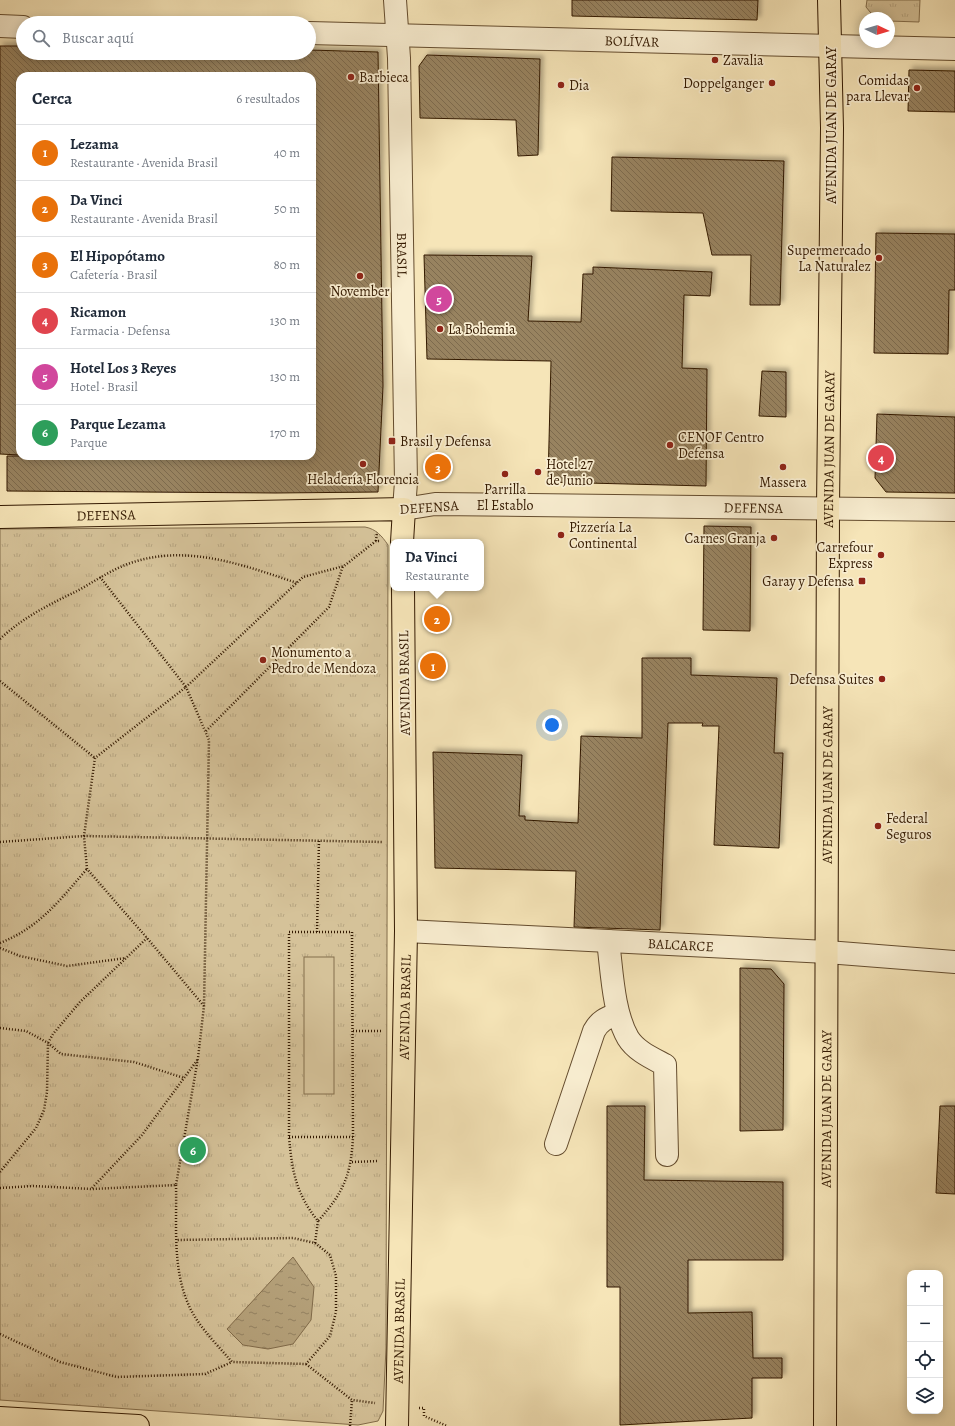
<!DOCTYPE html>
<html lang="es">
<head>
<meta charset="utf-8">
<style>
	body { margin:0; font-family:Alegreya,serif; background:#f2f2f3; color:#1f2937 }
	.controls { position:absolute; right:12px; bottom:12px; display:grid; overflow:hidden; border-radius:8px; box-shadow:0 2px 10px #0003 }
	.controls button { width:36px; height:36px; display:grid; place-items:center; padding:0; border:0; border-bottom:1px solid #e0e1e3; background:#fff; color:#1f2937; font:20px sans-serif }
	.compass { position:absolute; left:859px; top:12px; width:36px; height:36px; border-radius:50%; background:#fff; box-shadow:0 2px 10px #0003; rotate:94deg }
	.you { position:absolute; left:552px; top:725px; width:14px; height:14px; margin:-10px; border:3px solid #fff; border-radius:50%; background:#1a73e8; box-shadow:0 0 0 6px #1a73e833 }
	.badge { display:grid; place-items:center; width:26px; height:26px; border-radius:50%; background:#8f2418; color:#fff; font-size:13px; font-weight:700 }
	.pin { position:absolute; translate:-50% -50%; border:2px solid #fff; box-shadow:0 1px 4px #0006 }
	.popup { position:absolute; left:390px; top:539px; width:94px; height:52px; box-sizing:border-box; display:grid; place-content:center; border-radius:8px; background:#fff; filter:drop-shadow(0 1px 3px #0005); font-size:13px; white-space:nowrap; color:#747a83 }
	.popup b { font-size:15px; color:#1f2937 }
	.popup::after { content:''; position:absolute; left:50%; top:100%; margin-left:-8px; border:8px solid transparent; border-top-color:#fff }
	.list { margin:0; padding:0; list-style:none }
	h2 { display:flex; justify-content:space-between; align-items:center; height:52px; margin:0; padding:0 16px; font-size:17px }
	h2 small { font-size:13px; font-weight:400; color:#747a83 }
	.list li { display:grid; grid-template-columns:26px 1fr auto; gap:12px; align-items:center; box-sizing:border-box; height:56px; padding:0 16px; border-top:1px solid #e0e1e3 }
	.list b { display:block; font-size:15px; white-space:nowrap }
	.list p { margin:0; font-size:13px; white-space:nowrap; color:#747a83 }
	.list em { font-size:13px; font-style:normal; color:#747a83 }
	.icon { flex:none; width:22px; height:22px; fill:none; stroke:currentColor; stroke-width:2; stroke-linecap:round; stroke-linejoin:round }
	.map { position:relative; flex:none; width:955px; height:1426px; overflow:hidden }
	.search { position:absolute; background:#fff; box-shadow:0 2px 10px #0003; left:16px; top:16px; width:300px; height:44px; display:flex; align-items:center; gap:10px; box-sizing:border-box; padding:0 14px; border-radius:22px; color:#747a83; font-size:15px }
	.panel { position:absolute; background:#fff; box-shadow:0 2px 10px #0003; left:16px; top:72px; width:300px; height:388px; border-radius:12px }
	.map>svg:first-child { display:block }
	.park { fill:url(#park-tufts); stroke:#846e4c }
	.pitch { fill:#d5c299; stroke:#846e4c }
	.water { fill:url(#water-ripples); stroke:#806a49 }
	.building { fill:url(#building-back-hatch); stroke:#331900; filter:url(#shadow) }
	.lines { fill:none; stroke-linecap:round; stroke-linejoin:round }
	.minor-casing { stroke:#644c2e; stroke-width:24 }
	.major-casing { stroke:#331900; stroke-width:24 }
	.path { stroke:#331900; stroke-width:2.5; stroke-dasharray:1 2; stroke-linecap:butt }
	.minor { stroke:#f9eed1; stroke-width:22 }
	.major { stroke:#f6e5b8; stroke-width:22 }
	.poi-dot { fill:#8f2418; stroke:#f9eed1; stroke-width:1.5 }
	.labels { text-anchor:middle; stroke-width:3.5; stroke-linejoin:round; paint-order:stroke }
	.street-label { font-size:14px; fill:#331900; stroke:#f9eed1 }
	.poi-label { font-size:14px; fill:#331900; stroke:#f9eed1; text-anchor:start }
</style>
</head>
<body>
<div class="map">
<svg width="955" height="1426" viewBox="0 0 955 1426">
	<defs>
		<pattern id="park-tufts" width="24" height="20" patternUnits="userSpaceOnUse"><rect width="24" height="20" fill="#d5c299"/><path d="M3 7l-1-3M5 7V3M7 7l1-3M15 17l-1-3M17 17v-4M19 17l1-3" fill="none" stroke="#b7a682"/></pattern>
		<pattern id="water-ripples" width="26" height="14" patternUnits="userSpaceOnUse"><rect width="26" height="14" fill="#b4a079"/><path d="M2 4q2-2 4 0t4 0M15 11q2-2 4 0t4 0" fill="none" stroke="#938261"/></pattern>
		<pattern id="building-back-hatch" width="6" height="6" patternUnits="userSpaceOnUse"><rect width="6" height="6" fill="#988360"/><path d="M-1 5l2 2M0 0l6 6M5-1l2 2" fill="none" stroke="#7d6a4d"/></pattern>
		<filter id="shadow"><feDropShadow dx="3.5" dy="-3.5" stdDeviation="2" flood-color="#0004"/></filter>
	</defs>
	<rect width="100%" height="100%" fill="#f6e5b8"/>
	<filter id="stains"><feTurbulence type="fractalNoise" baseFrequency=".005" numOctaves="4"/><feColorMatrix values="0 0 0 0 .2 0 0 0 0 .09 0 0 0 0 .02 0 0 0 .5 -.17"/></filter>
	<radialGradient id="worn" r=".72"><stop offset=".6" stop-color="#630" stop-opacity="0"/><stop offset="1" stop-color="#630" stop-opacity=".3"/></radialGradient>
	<g class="park">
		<polygon points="867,0 920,0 919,22 889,21 889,18 875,18 866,7"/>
		<path d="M365,527C376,529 382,536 388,545L386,1348L383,1411L378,1421L358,1425L0,1400V529Z"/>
	</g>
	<rect class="pitch" x="304" y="957" width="30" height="137"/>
	<polygon class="water" points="293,1257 314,1287 311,1320 293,1344 268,1349 243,1345 227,1329"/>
	<g class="building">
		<polygon points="572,0 758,0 757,20 572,16"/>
		<polygon points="0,46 23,46 23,53 309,53 309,50 378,52 383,386 378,492 276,493 7,491 7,456 312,456 314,230 312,230 312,76 20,76 20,455 0,454"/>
		<polygon points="427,55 540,59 538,155 518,156 516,120 420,118 419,66"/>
		<polygon points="909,70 955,71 955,112 908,111"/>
		<polygon points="612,157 784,161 780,305 750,305 751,255 712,255 703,213 611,211"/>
		<polygon points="876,233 955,234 955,290 949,290 948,354 874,353"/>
		<polygon points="424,255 532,256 528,321 581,322 583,274 593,274 593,267 712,272 710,296 684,295 682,368 707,369 706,486 548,482 551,361 427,359"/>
		<polygon points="762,371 786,372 786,417 759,416"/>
		<polygon points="877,414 955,417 955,493 886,492 875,478"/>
		<polygon points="704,526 751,527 750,631 703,630"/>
		<polygon points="642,658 691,658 691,675 777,678 774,753 783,753 779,848 714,845 719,726 702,726 703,723 668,723 660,930 574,927 576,871 435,868 433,752 522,755 519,816 525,816 525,820 578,823 581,736 642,738"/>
		<polygon points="740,968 771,969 784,984 783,1130 740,1131"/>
		<polygon points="607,1106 645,1106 644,1180 783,1182 783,1260 688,1260 688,1313 752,1312 753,1358 782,1358 782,1378 752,1378 752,1418 620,1425 620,1287 607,1287"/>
		<polygon points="940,1106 955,1106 955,1194 936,1193"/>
	</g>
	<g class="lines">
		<defs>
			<g id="minor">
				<path id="s1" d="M395,0L399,58L406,482L404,509L435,504L955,510"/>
				<polyline points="0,26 23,27"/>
				<path id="s2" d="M309,33L955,49"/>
				<path id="s3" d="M406,931L827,952L955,962"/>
				<path d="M608,941C612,971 613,1012 628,1038C636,1051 652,1058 665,1065L667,1155"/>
				<path d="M556,1144L594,1031C600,1020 607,1018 618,1014"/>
			</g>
			<g id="major">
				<path id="s4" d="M0,517L404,509L402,542"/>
				<polyline points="0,1418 138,1426"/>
				<path id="s5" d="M397,1426L406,931L403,588"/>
				<path id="s6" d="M825,1426L828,509L832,128L829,0"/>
			</g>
		</defs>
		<use href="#minor" class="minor-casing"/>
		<use href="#major" class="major-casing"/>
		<g class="path">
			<polyline points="376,541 377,532"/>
			<path d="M0,639C22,618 50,604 77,591C97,580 115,567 137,561C191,545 246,566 297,583"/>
			<polyline points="0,681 95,758"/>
			<polyline points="206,731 329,607 343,566"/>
			<polyline points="0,842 84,836 95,758 186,687 100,577"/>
			<path d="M289,932H352L353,1137C351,1175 344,1192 318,1221C296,1194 292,1171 289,1137Z"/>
			<polyline points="317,932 319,840"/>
			<path d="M0,943C40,927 59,901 87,869"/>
			<polyline points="0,948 20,956 67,966 126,958"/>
			<polyline points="204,1006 147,938 87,869 84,836 382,842"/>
			<polyline points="0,1028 26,1031 48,1043 61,1054 134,1062 184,1078"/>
			<polyline points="353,1031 382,1031"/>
			<polyline points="289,1137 353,1137"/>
			<polyline points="352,1162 379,1161"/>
			<polyline points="0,1172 36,1128 44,1110 47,1092 48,1043 53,1034 80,1002 147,938"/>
			<path d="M176,1185C177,1229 171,1278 195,1317C205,1333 220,1348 232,1362L306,1364L330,1336L336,1312V1276L330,1255L315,1243L293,1238L177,1240"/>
			<polyline points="0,1188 33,1186 92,1189 176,1185 198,1058 204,1006 209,740 186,687 303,577 344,566 376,541 380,541"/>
			<polyline points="92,1188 142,1135 198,1059"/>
			<polyline points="315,1243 318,1221"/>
			<polyline points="0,1334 60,1362 117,1377 205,1374 232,1362"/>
			<polyline points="306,1364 352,1400 375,1403"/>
			<polyline points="419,1408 424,1408 424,1416 447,1426"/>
			<polyline points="350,1426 352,1400"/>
		</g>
		<use href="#minor" class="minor"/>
		<use href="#major" class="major"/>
	</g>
	<g class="poi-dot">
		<circle cx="715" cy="60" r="4"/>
		<circle cx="351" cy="77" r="4"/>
		<circle cx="772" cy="83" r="4"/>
		<circle cx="561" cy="85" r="4"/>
		<circle cx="917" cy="88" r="4"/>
		<circle cx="879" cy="258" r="4"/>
		<circle cx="360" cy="276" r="4"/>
		<circle cx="440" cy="329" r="4"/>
		<rect x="388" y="437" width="8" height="8" rx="2"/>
		<circle cx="670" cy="445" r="4"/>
		<circle cx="363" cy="464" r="4"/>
		<circle cx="783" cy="467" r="4"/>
		<circle cx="538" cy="472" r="4"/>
		<circle cx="505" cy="474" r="4"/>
		<circle cx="561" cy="535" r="4"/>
		<circle cx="774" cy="538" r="4"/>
		<circle cx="881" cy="555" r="4"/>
		<rect x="858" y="577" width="8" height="8" rx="2"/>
		<circle cx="263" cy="660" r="4"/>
		<circle cx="882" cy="679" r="4"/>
		<circle cx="878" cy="826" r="4"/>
	</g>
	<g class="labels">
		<g class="street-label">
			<text dy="5" stroke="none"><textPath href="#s2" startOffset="323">BOLÍVAR</textPath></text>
			<text transform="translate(831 125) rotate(-90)" y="5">AVENIDA JUAN DE GARAY</text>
			<text dy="5" stroke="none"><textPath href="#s1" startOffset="255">BRASIL</textPath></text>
			<text dy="5" stroke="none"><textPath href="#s6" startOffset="977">AVENIDA JUAN DE GARAY</textPath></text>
			<text transform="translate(429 507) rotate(-4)" y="5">DEFENSA</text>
			<text dy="5" stroke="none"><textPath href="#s1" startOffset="859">DEFENSA</textPath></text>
			<text dy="5" stroke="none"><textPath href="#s4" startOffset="106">DEFENSA</textPath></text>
			<text transform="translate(404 683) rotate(-91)" y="5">AVENIDA BRASIL</text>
			<text dy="5" stroke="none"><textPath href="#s6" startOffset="641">AVENIDA JUAN DE GARAY</textPath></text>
			<text dy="5" stroke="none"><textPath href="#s3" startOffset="275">BALCARCE</textPath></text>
			<text dy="5" stroke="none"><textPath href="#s5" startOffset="419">AVENIDA BRASIL</textPath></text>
			<text dy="5" stroke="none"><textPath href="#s6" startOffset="317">AVENIDA JUAN DE GARAY</textPath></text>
			<text dy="5" stroke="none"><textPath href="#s5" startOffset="95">AVENIDA BRASIL</textPath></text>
		</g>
		<g class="poi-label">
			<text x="723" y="65">Zavalia</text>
			<text x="359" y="82">Barbieca</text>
			<text x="909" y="85" text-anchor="end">Comidas<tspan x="909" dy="16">para Llevar</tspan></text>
			<text x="764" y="88" text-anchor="end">Doppelganger</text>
			<text x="569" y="90">Dia</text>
			<text x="871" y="255" text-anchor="end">Supermercado<tspan x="871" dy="16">La Naturalez</tspan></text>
			<text x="360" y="296" text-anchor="middle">November</text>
			<text x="448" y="334">La Bohemia</text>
			<text x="678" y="442">CENOF Centro<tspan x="678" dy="16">Defensa</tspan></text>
			<text x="400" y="446">Brasil y Defensa</text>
			<text x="546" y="469">Hotel 27<tspan x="546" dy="16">de Junio</tspan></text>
			<text x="363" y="484" text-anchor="middle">Heladería Florencia</text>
			<text x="783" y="487" text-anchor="middle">Massera</text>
			<text x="505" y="494" text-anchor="middle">Parrilla<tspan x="505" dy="16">El Establo</tspan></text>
			<text x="569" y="532">Pizzería La<tspan x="569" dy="16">Continental</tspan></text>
			<text x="766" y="543" text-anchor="end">Carnes Granja</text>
			<text x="873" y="552" text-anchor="end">Carrefour<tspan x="873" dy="16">Express</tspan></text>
			<text x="854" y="586" text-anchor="end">Garay y Defensa</text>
			<text x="271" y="657">Monumento a<tspan x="271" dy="16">Pedro de Mendoza</tspan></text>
			<text x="874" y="684" text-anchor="end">Defensa Suites</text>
			<text x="886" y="823">Federal<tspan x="886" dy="16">Seguros</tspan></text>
		</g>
	</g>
	<rect width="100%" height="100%" filter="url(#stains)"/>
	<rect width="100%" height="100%" fill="url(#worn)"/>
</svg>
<div class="controls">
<button>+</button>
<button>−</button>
<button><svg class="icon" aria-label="locate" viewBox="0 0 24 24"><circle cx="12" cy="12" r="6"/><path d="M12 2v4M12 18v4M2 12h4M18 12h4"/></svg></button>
<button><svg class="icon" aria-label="layers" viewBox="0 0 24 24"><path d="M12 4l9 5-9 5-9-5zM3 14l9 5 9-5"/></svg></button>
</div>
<svg class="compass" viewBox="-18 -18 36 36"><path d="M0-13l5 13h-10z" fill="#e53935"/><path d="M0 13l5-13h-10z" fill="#747a83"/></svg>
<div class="you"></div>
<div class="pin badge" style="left:433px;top:666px;background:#e8710a">1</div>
<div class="pin badge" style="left:437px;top:619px;background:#e8710a">2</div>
<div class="popup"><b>Da Vinci</b>Restaurante</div>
<div class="pin badge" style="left:438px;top:467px;background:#e8710a">3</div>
<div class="pin badge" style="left:881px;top:458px;background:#e0444e">4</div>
<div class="pin badge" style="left:439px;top:299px;background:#d1479c">5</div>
<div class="pin badge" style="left:193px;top:1150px;background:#2e9e5b">6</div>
<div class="search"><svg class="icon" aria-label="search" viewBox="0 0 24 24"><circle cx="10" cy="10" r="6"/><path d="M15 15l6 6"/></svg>Buscar aquí</div>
<section class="panel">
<h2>Cerca<small>6 resultados</small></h2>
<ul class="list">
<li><span class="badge" style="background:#e8710a">1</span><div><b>Lezama</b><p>Restaurante · Avenida Brasil</p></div><em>40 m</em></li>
<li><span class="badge" style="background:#e8710a">2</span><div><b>Da Vinci</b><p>Restaurante · Avenida Brasil</p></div><em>50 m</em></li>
<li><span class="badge" style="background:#e8710a">3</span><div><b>El Hipopótamo</b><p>Cafetería · Brasil</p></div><em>80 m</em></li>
<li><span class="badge" style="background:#e0444e">4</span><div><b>Ricamon</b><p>Farmacia · Defensa</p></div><em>130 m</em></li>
<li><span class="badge" style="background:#d1479c">5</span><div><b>Hotel Los 3 Reyes</b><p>Hotel · Brasil</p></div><em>130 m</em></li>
<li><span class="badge" style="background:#2e9e5b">6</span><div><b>Parque Lezama</b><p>Parque</p></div><em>170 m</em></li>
</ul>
</section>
</div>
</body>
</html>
